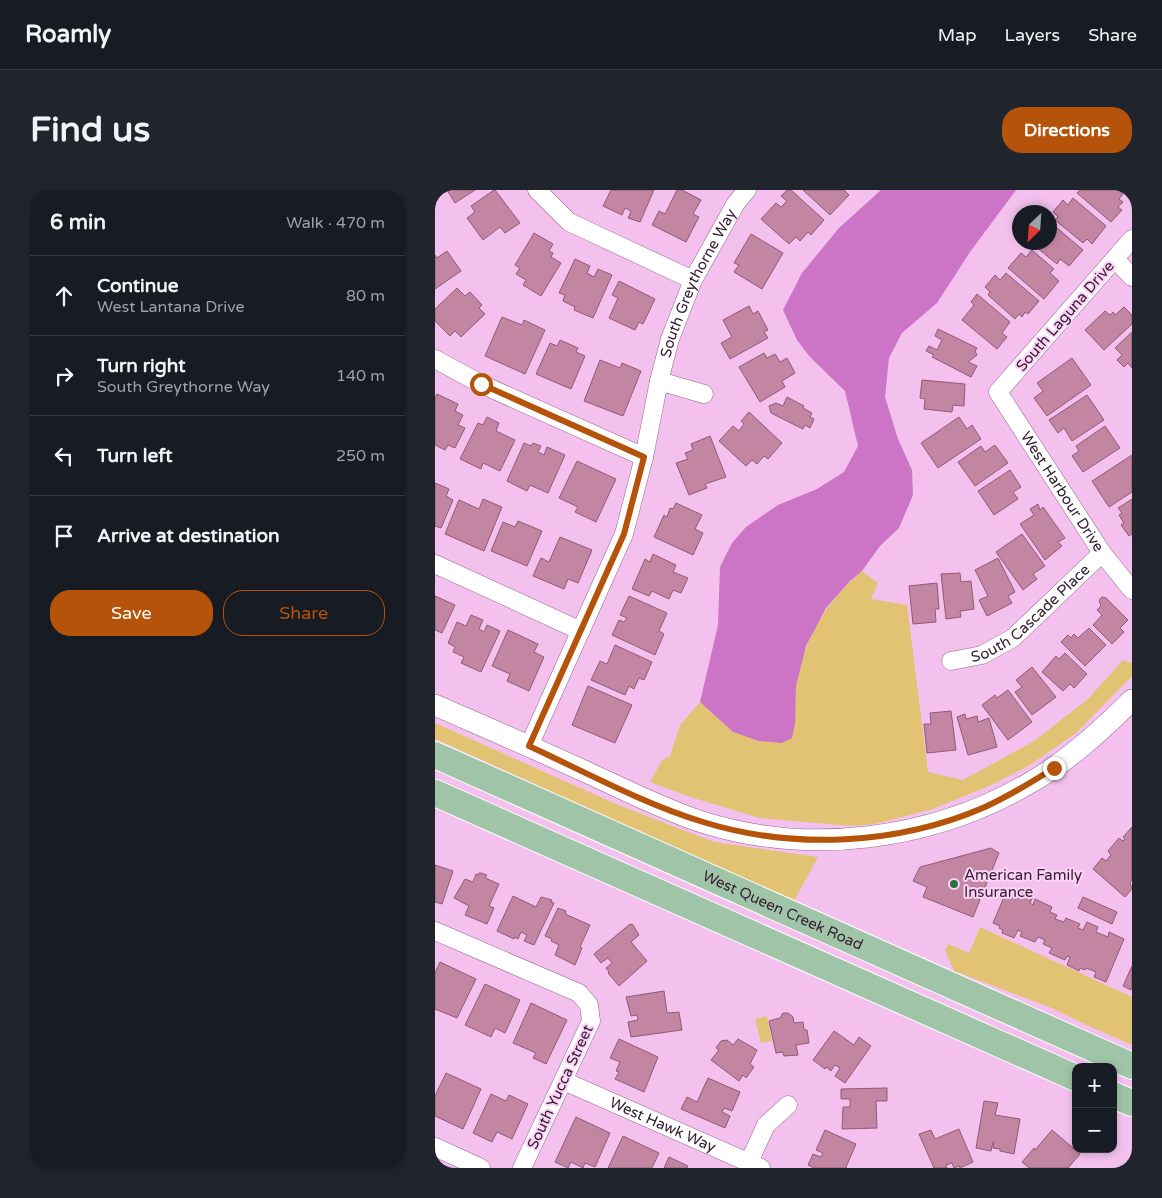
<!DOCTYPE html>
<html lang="en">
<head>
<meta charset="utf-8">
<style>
	body { margin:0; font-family:"Varela Round",sans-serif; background:#20242c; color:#f1f3f6 }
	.controls { position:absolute; right:15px; bottom:15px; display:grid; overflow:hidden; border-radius:10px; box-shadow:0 2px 8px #0003 }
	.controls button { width:45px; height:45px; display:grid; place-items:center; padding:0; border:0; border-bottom:1px solid #363941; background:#171b24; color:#f1f3f6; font:25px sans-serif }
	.compass { position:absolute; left:577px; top:15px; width:45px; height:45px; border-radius:50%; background:#171b24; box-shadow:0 2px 8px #0003; rotate:205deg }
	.stop { position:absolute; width:15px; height:15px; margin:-11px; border:4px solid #b45309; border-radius:50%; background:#fff }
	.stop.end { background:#b45309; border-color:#fff; box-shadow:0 1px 5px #0008 }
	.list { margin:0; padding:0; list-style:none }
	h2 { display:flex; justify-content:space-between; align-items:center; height:65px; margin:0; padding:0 20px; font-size:21px }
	h2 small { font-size:16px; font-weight:400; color:#9ea1a6 }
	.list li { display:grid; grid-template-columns:32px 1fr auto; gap:15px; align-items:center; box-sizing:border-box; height:80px; padding:0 20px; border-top:1px solid #363941 }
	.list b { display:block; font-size:19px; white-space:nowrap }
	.list p { margin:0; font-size:16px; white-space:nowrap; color:#9ea1a6 }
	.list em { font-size:16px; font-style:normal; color:#9ea1a6 }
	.actions { display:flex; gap:10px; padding:15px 20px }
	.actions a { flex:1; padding:11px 0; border:1px solid #b45309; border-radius:20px; text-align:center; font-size:18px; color:#b45309 }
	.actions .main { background:#b45309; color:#fff }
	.icon { flex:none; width:28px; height:28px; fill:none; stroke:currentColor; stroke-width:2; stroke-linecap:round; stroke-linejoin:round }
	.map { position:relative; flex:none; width:697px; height:978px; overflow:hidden; border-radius:20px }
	header { display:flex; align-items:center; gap:30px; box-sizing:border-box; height:70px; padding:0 25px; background:#171b24; border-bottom:1px solid #363941 }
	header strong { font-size:24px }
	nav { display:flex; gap:28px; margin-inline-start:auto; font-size:18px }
	.intro { display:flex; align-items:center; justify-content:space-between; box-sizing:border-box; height:120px; padding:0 30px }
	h1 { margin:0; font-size:35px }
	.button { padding:12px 22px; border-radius:20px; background:#b45309; color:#fff; font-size:18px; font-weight:700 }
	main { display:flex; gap:30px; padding:0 30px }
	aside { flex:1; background:#171b24; border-radius:20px; box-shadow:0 2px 8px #0003 }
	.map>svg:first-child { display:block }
	.green { fill:#e1c373 }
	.water { fill:#cc74c5 }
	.building { fill:#c286a2; stroke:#915974 }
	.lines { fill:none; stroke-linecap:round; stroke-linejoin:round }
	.minor-casing { stroke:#93658e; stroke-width:19 }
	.tertiary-casing { stroke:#93658e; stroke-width:22 }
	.primary-casing { stroke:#fff; stroke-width:28 }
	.minor { stroke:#fff; stroke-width:18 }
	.tertiary { stroke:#fff; stroke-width:21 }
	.primary { stroke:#a0c4a8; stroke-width:26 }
	.route { stroke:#b45309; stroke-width:6 }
	.poi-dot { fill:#2a723f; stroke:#fcd2f7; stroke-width:2 }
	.labels { text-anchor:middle; stroke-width:4; stroke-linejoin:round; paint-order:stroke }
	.street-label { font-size:15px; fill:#342133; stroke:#fcd2f7 }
	.poi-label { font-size:15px; fill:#342133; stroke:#fcd2f7; text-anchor:start }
</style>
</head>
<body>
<header>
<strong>Roamly</strong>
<nav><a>Map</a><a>Layers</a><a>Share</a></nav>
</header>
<div class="intro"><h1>Find us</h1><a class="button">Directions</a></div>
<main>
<aside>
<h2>6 min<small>Walk · 470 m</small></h2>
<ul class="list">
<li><svg class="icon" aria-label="ahead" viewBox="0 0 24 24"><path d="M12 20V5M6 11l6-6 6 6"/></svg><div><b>Continue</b><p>West Lantana Drive</p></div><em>80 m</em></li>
<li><svg class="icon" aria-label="right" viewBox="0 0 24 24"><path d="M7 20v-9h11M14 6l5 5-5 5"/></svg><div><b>Turn right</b><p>South Greythorne Way</p></div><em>140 m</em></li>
<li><svg class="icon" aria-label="left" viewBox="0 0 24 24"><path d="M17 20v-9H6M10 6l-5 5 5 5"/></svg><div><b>Turn left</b></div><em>250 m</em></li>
<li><svg class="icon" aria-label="arrive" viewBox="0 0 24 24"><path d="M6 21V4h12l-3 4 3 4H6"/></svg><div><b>Arrive at destination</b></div></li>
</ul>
<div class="actions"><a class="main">Save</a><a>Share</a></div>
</aside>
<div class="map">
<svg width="697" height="978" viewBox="0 0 697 978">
	<rect width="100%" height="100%" fill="#f4c1ef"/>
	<g class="green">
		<path d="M427,381L443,393L436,409L472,415L493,582L528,590L599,551L653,509L688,470L697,473V486L641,543L595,575L554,596L498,619L440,634L416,636L325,628L255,607L215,592L227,570L235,566L245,535L265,512L298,542L360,534C360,522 360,508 361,496C368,450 392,410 427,381Z"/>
		<polygon points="0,533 181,614 279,652 383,667 359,711 0,549"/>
		<polygon points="545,737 697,807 697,855 656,837 614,817 519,781 510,760 513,754 534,763"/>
		<polygon points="332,826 337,851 326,853 320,829"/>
	</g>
	<polygon class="water" points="446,0 581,0 535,62 502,113 467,143 454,168 450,207 463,249 477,280 478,305 464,338 445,356 427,381 414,392 391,418 371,456 361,496 360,534 357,548 347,553 324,551 298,542 265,512 283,435 285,377 297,353 311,337 343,315 382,299 409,282 423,256 410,201 375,167 362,150 348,120 367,83 404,38"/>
	<g class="building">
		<polygon points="12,0 40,0 20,13"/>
		<polygon points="59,0 60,0 85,33 70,43 65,37 48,50 32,28 40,22 36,16"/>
		<polygon points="176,0 219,0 205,32 193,28 196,21 190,18 187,25 168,16"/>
		<polygon points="242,0 247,0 266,10 258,24 264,27 251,52 217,35 224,21 230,24"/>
		<polygon points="352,0 356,0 389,30 376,45 373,42 365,51 361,47 354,54 326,29 341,13 346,17 352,11 346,6"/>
		<polygon points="368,0 409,0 414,5 395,25"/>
		<polygon points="645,0 683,0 688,4 684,9 688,12 683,17 687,20 676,32 642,3"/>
		<polygon points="638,8 671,36 657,54 652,49 648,53 620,30 623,27 618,22 628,10 633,15"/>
		<polygon points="615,32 648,60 634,76 625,69 622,74 601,57 605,52 614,52"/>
		<polygon points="99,43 118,54 114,61 118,63 116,67 126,73 106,106 88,95 91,90 81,84 85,78 80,75"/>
		<polygon points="316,44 348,63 327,99 299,82 304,75 299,73"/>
		<polygon points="597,60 619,79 615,83 624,91 609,109 573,78 586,63 591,67"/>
		<polygon points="12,61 26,81 0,99 0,65 2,68"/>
		<polygon points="140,69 155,76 152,83 159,87 163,79 177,85 158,128 139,120 140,117 128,111 130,105 124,103"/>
		<polygon points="571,83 604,111 593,124 590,122 587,127 584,124 580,129 553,105 555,102 550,97 560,85 565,90"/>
		<polygon points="184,91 220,109 208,134 204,132 200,140 174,128 183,108 177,105"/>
		<polygon points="22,98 30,106 35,102 47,115 44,118 50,124 26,147 20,141 15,146 0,131 0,119"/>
		<polygon points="542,104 575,132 567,143 572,147 562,159 527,130 539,115 536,112"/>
		<polygon points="314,116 318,124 323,121 333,140 329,142 333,148 295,169 286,153 297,147 288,130"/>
		<polygon points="689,117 697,125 697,134 669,160 650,140 670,121 675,125 678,122 680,125"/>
		<polygon points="67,127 87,135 89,130 110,140 90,184 50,166"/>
		<polygon points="503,139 542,158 540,161 542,165 533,172 542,176 536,187 497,167 499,165 491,161 494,156 502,160 507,150 500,146"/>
		<polygon points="697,142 697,178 693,173 689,177 682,170 687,165 680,158"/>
		<polygon points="125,150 143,158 141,162 150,166 136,199 101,184 115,153 122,156"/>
		<polygon points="329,163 332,168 340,164 345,172 352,168 360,183 347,191 350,197 325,212 304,177"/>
		<polygon points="637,168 656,195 612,226 599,208 608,201 602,193"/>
		<polygon points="165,170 185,178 187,173 206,181 188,226 149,211"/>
		<polygon points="487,190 530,194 529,216 518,215 517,222 489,219 490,209 485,208"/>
		<polygon points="2,204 23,214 20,221 28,225 23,235 30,238 20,258 13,255 10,260 0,255 0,208"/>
		<polygon points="652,205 669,230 637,251 629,238 623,243 614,230"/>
		<polygon points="352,207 369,216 368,218 377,223 375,227 379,229 375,238 370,235 368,239 336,223 334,216 341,213 348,216"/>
		<polygon points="314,222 347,253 333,269 329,266 322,274 317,270 311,276 284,251 298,236 304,241 309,234 306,231"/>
		<polygon points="52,227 64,233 61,241 80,250 65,281 48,273 46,279 25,269 43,233 48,235"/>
		<polygon points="524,227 532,239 537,235 546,249 503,278 486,253"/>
		<polygon points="670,236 685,258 648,282 637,266 644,261 641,256"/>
		<polygon points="275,246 291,287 270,294 272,298 254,305 241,273 253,269 250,263 258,260 256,254"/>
		<polygon points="89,253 96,256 98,253 106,256 103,262 109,265 112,257 130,265 113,303 95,295 92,301 72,291"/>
		<polygon points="560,255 573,273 540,296 523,272 546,256 550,262"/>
		<polygon points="697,265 697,302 674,317 657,291"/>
		<polygon points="142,271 181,289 161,332 140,322 143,317 124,308"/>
		<polygon points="575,280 586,297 578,302 583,309 559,325 543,301"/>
		<polygon points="0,293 14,299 11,306 18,310 6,338 0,336"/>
		<polygon points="48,309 67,317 49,361 10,344 24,310 44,319"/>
		<polygon points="697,309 697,344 694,346 686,335 689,333 684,325 687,323 683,318"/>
		<polygon points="241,313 267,325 260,339 268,343 258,365 219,347 229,325 232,327 235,318 238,319"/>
		<polygon points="603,314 605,320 608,317 630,348 623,352 627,356 610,370 585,334 599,325 595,319"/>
		<polygon points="83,331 107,341 92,376 56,361 68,332 80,337"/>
		<polygon points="587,344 610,376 598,384 602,389 588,400 561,362"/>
		<polygon points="125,347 157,360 143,393 133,389 129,399 98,386 106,368 114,372"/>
		<polygon points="218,364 241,375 238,382 253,388 246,403 238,400 234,409 217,401 214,406 197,399 210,369 215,372"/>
		<polygon points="563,368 580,402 573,406 577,413 552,426 544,410 553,406 540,380"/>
		<polygon points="525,383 526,392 536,391 539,419 525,421 526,427 511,429 506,384"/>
		<polygon points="502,393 504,419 500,419 501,432 478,434 474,396"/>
		<polygon points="0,406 20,415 7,443 0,440"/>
		<polygon points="194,406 232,423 224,441 229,444 220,465 177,445 184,430 189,432 192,428 185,425"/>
		<polygon points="667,407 671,408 693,430 685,438 689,442 677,454 658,435 667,425 662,420 666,416 664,410"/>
		<polygon points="36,425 48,430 44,439 49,442 52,435 65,441 46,482 26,473 29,467 18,462 20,457 13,453 22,432 31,436"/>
		<polygon points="654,438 671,455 650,476 626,452 633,445 636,448 639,444 643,448"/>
		<polygon points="73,440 103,454 99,462 109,467 94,501 72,491 75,484 57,476"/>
		<polygon points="180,455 217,472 209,490 204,488 199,499 194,496 190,505 156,490 165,471 172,474"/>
		<polygon points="630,463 652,484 639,498 635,494 628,501 607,482 621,466 624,469"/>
		<polygon points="597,477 621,507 597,525 580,502 587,497 581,490"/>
		<polygon points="153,496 197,515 180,553 137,535"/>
		<polygon points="573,500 597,532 573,550 547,515 560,505 562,508"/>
		<polygon points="516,521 521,560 492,563 489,534 496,534 495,523"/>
		<polygon points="530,524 531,529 542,526 543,532 554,528 562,557 533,565 522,527"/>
		<polygon points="697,637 697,690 695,692 697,699 690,707 658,679 667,668 671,671 676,665 673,661 684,648 688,651 690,649 688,647"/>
		<polygon points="556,658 564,663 538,727 488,707 492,697 478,691 485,677"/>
		<polygon points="0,675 18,681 7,714 0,712"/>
		<polygon points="44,683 46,683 52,685 50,688 64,694 54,716 59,718 52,734 30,725 34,716 19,708 30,689 38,692 41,684 43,685"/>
		<polygon points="580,699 584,701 586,699 599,704 595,713 598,715 600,709 617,717 615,722 622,725 620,729 629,732 631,728 645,734 643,738 648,740 652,732 663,737 661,742 673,747 674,742 689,749 671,792 659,787 661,782 651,778 650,780 645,778 644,781 632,775 635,767 632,766 630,770 614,763 617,758 608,754 610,750 603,747 600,752 585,746 587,742 583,740 579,748 567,743 568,740 564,738 565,736 558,733 572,700 578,703"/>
		<polygon points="78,706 101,717 106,707 117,710 116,712 119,713 99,755 89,751 92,745 86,742 83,749 80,747 79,749 62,741"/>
		<polygon points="648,707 682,722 677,734 643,718"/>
		<polygon points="123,718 131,721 130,724 155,735 145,757 147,758 140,775 120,765 124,755 116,751 117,749 110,746"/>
		<polygon points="195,734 198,735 204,745 196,752 212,771 184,796 173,783 174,782 171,778 177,773 173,768 166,773 159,764"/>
		<polygon points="5,772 41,789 22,828 0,819 0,783"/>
		<polygon points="697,776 697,796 696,800 688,796"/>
		<polygon points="50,794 85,810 70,843 60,838 56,847 30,835"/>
		<polygon points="229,801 232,823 244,822 247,840 196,847 193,832 203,830 202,825 196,826 191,807"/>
		<polygon points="96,813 132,830 111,874 98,868 101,863 78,853"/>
		<polygon points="348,823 353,823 358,827 359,833 368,832 369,840 372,840 374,853 361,855 363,865 349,866 348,862 341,863 334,831 345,828"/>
		<polygon points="399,841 419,855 424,847 436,856 410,893 400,886 405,878 400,875 396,881 391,877 390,879 378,870"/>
		<polygon points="184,849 223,867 209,902 180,889 184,882 181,881 185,872 175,868"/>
		<polygon points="303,849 322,860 315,874 319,877 311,888 308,885 304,891 276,870 284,860 281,858 286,851 292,850 298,855"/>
		<polygon points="11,883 46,899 28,939 0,926 0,906"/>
		<polygon points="273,888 305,902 297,921 289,918 287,922 295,926 290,938 246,919 252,907 262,912"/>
		<polygon points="452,898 452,911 441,911 442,938 407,939 408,917 415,917 415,909 406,909 406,899"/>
		<polygon points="56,904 71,911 74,905 93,914 77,949 62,942 57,952 38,943"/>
		<polygon points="549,911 563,913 560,925 585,929 579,964 565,961 565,959 558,958 559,952 558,952 556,961 541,958"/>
		<polygon points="141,927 175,943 160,977 150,973 148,978 136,972 133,978 120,972"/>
		<polygon points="524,939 538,972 525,978 524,976 519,978 517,973 511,975 512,978 499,978 484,944 496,940 500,949"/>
		<polygon points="390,940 421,954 411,977 412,978 379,978 373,975 378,964 386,967 388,963 381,960"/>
		<polygon points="617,940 645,964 633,978 594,978 587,972 599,958 600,960"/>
		<polygon points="188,946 224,963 217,978 173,978"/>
		<polygon points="234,967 253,976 252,978 229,978"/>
	</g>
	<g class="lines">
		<defs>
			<g id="minor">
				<polyline points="102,0 134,32 258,90"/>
				<path id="s1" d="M697,49L563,202L667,363L697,400"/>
				<polyline points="680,69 697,87"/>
				<polyline points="0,169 46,194 209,267"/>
				<polyline points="224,191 269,204"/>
				<polyline points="0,374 146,441"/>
				<path id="s2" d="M516,471L547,465L578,448L667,363"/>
				<path id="s3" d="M94,556L189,344L209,267L224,191L235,149L258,90L301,13L312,0"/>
				<polyline points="0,741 144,803 154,815 156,831 87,978"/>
				<path id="s4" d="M129,891L326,978"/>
				<polyline points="0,957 46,978"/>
				<polyline points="314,972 331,935 353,915"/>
			</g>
			<path id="tertiary" d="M0,515C50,537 101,559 151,582C189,599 227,619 267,632C375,666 496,650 593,594C632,572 666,541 697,510"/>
			<g id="primary">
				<path id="s5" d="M0,565L697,876"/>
				<polyline points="0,603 641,888"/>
				<polyline points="678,905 697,913"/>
			</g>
		</defs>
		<use href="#minor" class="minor-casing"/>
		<use href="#tertiary" class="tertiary-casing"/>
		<use href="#primary" class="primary-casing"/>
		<use href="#minor" class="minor"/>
		<use href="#tertiary" class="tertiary"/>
		<use href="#primary" class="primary"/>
	</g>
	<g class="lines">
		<path class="route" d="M46,194L209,267L189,344L94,556C150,582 209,614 268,632C359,660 463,655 550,617C574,606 597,592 619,578"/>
	</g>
	<circle class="poi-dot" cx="519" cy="694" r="5"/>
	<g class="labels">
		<g class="street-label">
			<text dy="5" stroke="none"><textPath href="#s3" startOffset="495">South Greythorne Way</textPath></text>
			<text transform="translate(630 126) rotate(-49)" y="5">South Laguna Drive</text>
			<text dy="5" stroke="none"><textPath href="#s1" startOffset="322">West Harbour Drive</textPath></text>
			<text dy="5" stroke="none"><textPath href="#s2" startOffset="95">South Cascade Place</textPath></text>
			<text dy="5" stroke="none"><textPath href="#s5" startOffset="381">West Queen Creek Road</textPath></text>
			<text transform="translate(125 897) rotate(-65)" y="5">South Yucca Street</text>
			<text dy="5" stroke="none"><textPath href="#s4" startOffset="108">West Hawk Way</textPath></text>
		</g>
		<g class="poi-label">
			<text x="529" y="690">American Family<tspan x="529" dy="17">Insurance</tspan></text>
		</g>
	</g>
</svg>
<div class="controls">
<button>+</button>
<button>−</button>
</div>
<svg class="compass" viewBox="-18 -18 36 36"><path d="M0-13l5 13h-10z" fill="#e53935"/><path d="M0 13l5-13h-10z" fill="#9ea1a6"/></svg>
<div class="stop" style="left:46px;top:194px"></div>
<div class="stop end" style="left:619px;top:578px"></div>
</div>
</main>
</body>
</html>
